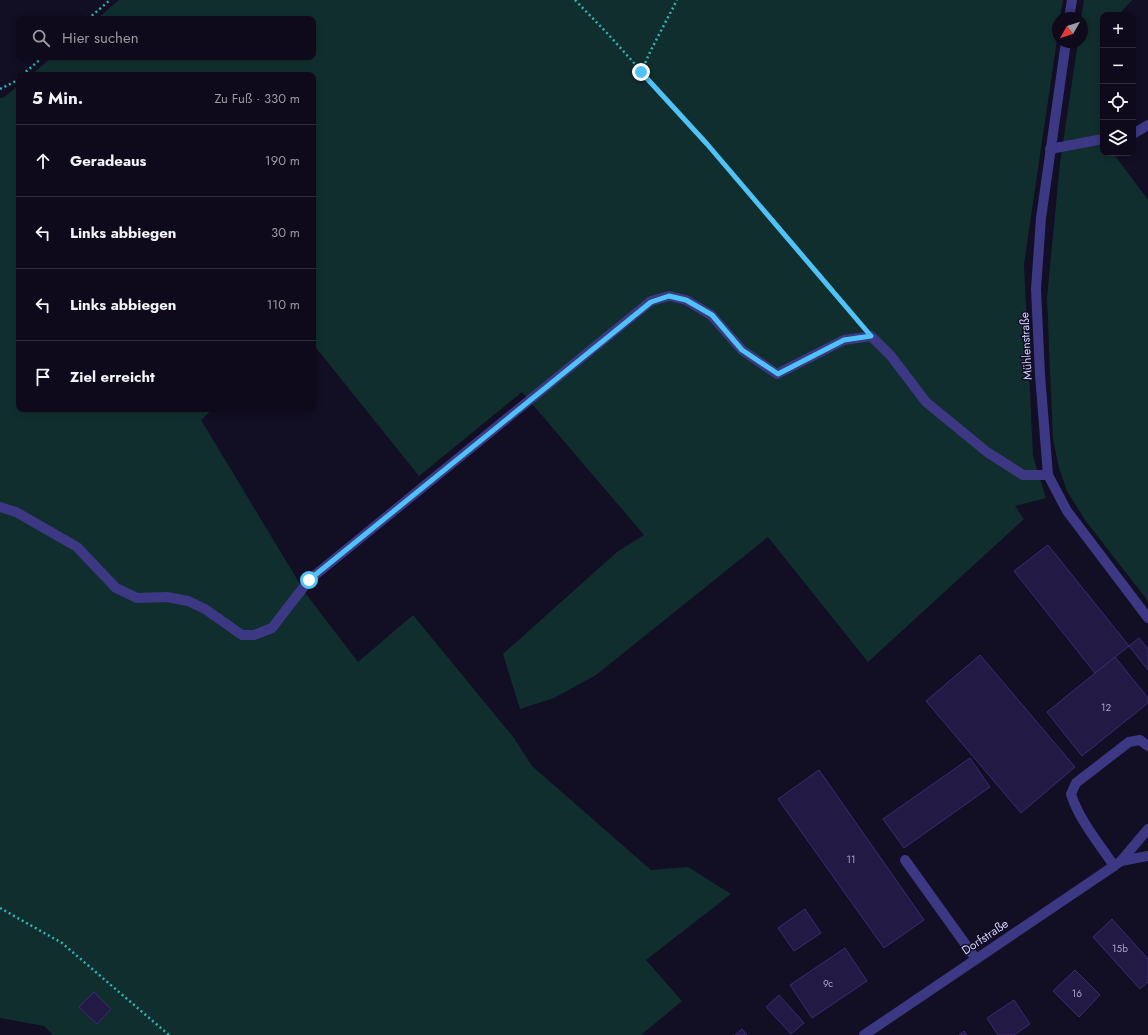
<!DOCTYPE html>
<html lang="de">
<head>
<meta charset="utf-8">
<style>
	body { margin:0; font-family:Jost,sans-serif; background:#171324; color:#f1f3f6 }
	.controls { position:absolute; right:12px; top:12px; display:grid; overflow:hidden; border-radius:8px; box-shadow:0 2px 6px #0003 }
	.controls button { width:36px; height:36px; display:grid; place-items:center; padding:0; border:0; border-bottom:1px solid #2e2b3a; background:#0e0a1b; color:#f1f3f6; font:20px sans-serif }
	.compass { position:absolute; left:1052px; top:12px; width:36px; height:36px; border-radius:50%; background:#0e0a1b; box-shadow:0 2px 6px #0003; rotate:231deg }
	.stop { position:absolute; width:12px; height:12px; margin:-9px; border:3px solid #4fc3f7; border-radius:50%; background:#fff }
	.stop.end { background:#4fc3f7; border-color:#fff; box-shadow:0 1px 4px #0008 }
	.list { margin:0; padding:0; list-style:none }
	h2 { display:flex; justify-content:space-between; align-items:center; height:52px; margin:0; padding:0 16px; font-size:17px }
	h2 small { font-size:13px; font-weight:400; color:#9b9aa3 }
	.list li { display:grid; grid-template-columns:26px 1fr auto; gap:12px; align-items:center; box-sizing:border-box; height:72px; padding:0 16px; border-top:1px solid #2e2b3a }
	.list b { display:block; font-size:15px; white-space:nowrap }
	.list em { font-size:13px; font-style:normal; color:#9b9aa3 }
	.icon { flex:none; width:22px; height:22px; fill:none; stroke:currentColor; stroke-width:2; stroke-linecap:round; stroke-linejoin:round }
	.map { position:relative; flex:none; width:1148px; height:1035px; overflow:hidden }
	.search { position:absolute; background:#0e0a1b; box-shadow:0 2px 6px #0003; left:16px; top:16px; width:300px; height:44px; display:flex; align-items:center; gap:10px; box-sizing:border-box; padding:0 14px; border-radius:8px; color:#9b9aa3; font-size:15px }
	.panel { position:absolute; background:#0e0a1b; box-shadow:0 2px 6px #0003; left:16px; top:72px; width:300px; height:340px; border-radius:8px }
	.map>svg:first-child { display:block }
	.green { fill:#112e2e }
	.building { fill:#231945; stroke:#3b2b72 }
	.lines { fill:none; stroke-linecap:round; stroke-linejoin:round }
	.path { stroke:#2cb8b3; stroke-width:2.5; stroke-dasharray:2 3; stroke-linecap:butt }
	.service { stroke:#3c3884; stroke-width:10 }
	.minor { stroke:#3c3884; stroke-width:10 }
	.tertiary { stroke:#3c3884; stroke-width:10 }
	.route { stroke:#4fc3f7; stroke-width:5 }
	.labels { text-anchor:middle; stroke-width:3; stroke-linejoin:round; paint-order:stroke }
	.number-label { font-size:10px; fill:#aaa3d0 }
	.street-label { font-size:12px; fill:#d7d1ff; stroke:#120e24 }
</style>
</head>
<body>
<div class="map">
<svg width="1148" height="1035" viewBox="0 0 1148 1035">
	<rect width="100%" height="100%" fill="#120e24"/>
	<g class="green">
		<polygon points="119,0 1063,0 1060,18 1058,18 1058,33 1024,264 1033,456 1046,498 1015,506 1024,519 868,662 768,537 596,675 554,698 520,709 503,654 617,552 644,535 522,392 419,476 313,344 313,75 31,75 52,57 313,57 313,19 97,19"/>
		<polygon points="1084,0 1132,0 1121,12 1121,15 1103,15 1103,153 1113,153 1148,200 1148,601 1085,520 1067,491 1059,468 1053,439 1047,298 1060,163 1078,42 1082,42 1081,18"/>
		<polygon points="19,85 19,409 213,409 201,420 306,594 358,662 413,615 514,738 532,766 651,870 688,867 731,894 646,960 682,1001 641,1035 53,1035 44,1026 0,1018 0,98 3,98"/>
	</g>
	<g class="building">
		<polygon points="1048,545 1129,646 1095,673 1014,571"/>
		<polygon points="1139,638 1148,649 1148,670 1129,646"/>
		<polygon points="980,655 1075,767 1021,813 926,701"/>
		<polygon points="1115,657 1148,698 1148,703 1082,756 1047,712"/>
		<polygon points="970,758 990,787 904,848 883,819"/>
		<polygon points="819,770 924,920 884,948 778,799"/>
		<polygon points="805,909 821,933 794,951 778,928"/>
		<polygon points="1112,919 1148,959 1148,982 1140,989 1093,937"/>
		<polygon points="845,948 867,981 812,1018 790,985"/>
		<polygon points="1075,970 1100,995 1079,1017 1053,991"/>
		<polygon points="94,992 111,1009 97,1024 79,1007"/>
		<polygon points="779,995 804,1023 791,1034 766,1007"/>
		<polygon points="1014,1000 1030,1024 1014,1035 998,1035 987,1018"/>
		<polygon points="742,1029 747,1035 735,1035"/>
		<polygon points="964,1031 967,1035 959,1035"/>
	</g>
	<g class="lines">
		<g class="path">
			<polyline points="575,0 607,33 707,144 859,322"/>
			<polyline points="88,19 110,0"/>
			<polyline points="641,72 651,50 677,0"/>
			<polyline points="22,75 43,57"/>
			<polyline points="0,89 14,82 19,77"/>
			<polyline points="0,908 62,943 169,1035"/>
		</g>
		<g class="service">
			<polyline points="1133,134 1148,125"/>
			<polyline points="1050,149 1103,139"/>
			<polyline points="0,507 16,512 77,547 116,588 137,598 167,597 188,601 205,609 242,635 254,635 272,628 309,580 651,301 669,296 686,300 711,315 742,350 777,374 844,340 871,336 891,356 926,402 987,452 1023,475 1048,475"/>
			<polyline points="905,860 976,959"/>
			<path d="M1114,866C1099,843 1079,820 1071,794L1076,783L1129,742L1140,740L1148,746"/>
		</g>
		<polyline class="minor" points="1121,861 1148,856"/>
		<g class="tertiary">
			<polyline points="1069,18 1072,0"/>
			<polyline points="1066,42 1041,218 1036,289 1040,375 1048,475 1067,511 1148,618"/>
			<polyline points="864,1035 1114,866 1121,861 1148,829"/>
		</g>
	</g>
	<g class="lines">
		<polyline class="route" points="309,580 651,302 669,296 686,300 712,315 742,350 778,374 844,340 871,336 707,144 641,72"/>
	</g>
	<g class="labels">
		<g class="number-label">
			<text x="1106" y="711">12</text>
			<text x="851" y="863">11</text>
			<text x="1120" y="952">15b</text>
			<text x="828" y="987">9c</text>
			<text x="1077" y="997">16</text>
		</g>
		<g class="street-label">
			<text transform="translate(1026 346) rotate(-93)" y="4">Mühlenstraße</text>
			<text transform="translate(985 937) rotate(-34)" y="4">Dorfstraße</text>
		</g>
	</g>
</svg>
<div class="controls">
<button>+</button>
<button>−</button>
<button><svg class="icon" aria-label="locate" viewBox="0 0 24 24"><circle cx="12" cy="12" r="6"/><path d="M12 2v4M12 18v4M2 12h4M18 12h4"/></svg></button>
<button><svg class="icon" aria-label="layers" viewBox="0 0 24 24"><path d="M12 4l9 5-9 5-9-5zM3 14l9 5 9-5"/></svg></button>
</div>
<svg class="compass" viewBox="-18 -18 36 36"><path d="M0-13l5 13h-10z" fill="#e53935"/><path d="M0 13l5-13h-10z" fill="#9b9aa3"/></svg>
<div class="stop" style="left:309px;top:580px"></div>
<div class="stop end" style="left:641px;top:72px"></div>
<div class="search"><svg class="icon" aria-label="search" viewBox="0 0 24 24"><circle cx="10" cy="10" r="6"/><path d="M15 15l6 6"/></svg>Hier suchen</div>
<section class="panel">
<h2>5 Min.<small>Zu Fuß · 330 m</small></h2>
<ul class="list">
<li><svg class="icon" aria-label="ahead" viewBox="0 0 24 24"><path d="M12 20V5M6 11l6-6 6 6"/></svg><div><b>Geradeaus</b></div><em>190 m</em></li>
<li><svg class="icon" aria-label="left" viewBox="0 0 24 24"><path d="M17 20v-9H6M10 6l-5 5 5 5"/></svg><div><b>Links abbiegen</b></div><em>30 m</em></li>
<li><svg class="icon" aria-label="left" viewBox="0 0 24 24"><path d="M17 20v-9H6M10 6l-5 5 5 5"/></svg><div><b>Links abbiegen</b></div><em>110 m</em></li>
<li><svg class="icon" aria-label="arrive" viewBox="0 0 24 24"><path d="M6 21V4h12l-3 4 3 4H6"/></svg><div><b>Ziel erreicht</b></div></li>
</ul>
</section>
</div>
</body>
</html>
